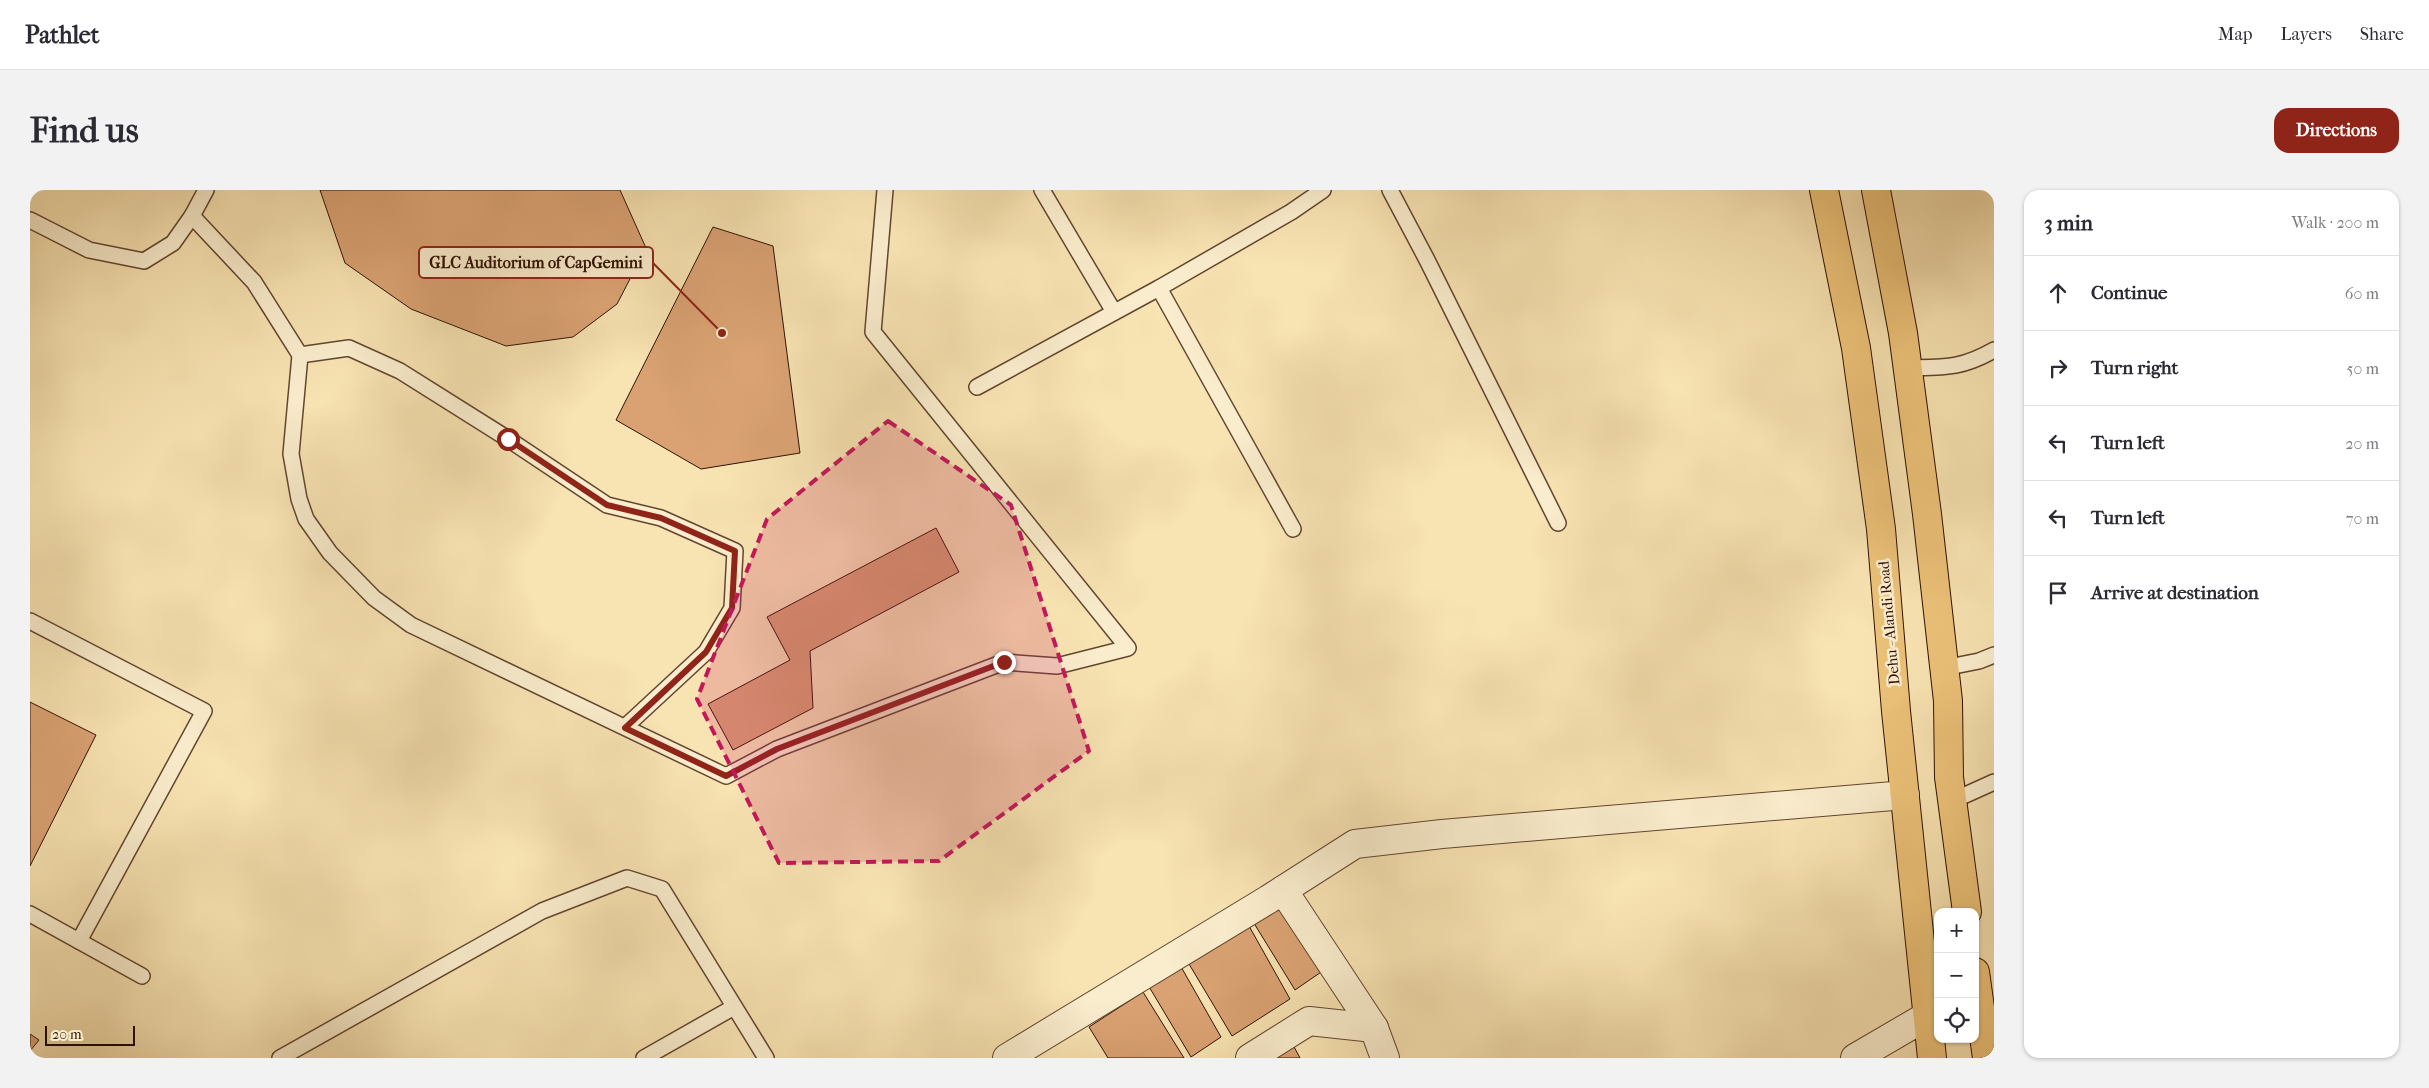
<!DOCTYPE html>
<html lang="en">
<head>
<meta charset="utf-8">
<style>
	body { margin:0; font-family:"IM FELL French Canon",serif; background:#f2f2f3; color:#2b2b33 }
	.controls { position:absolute; right:15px; bottom:15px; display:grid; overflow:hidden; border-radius:10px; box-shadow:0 1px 4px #0004 }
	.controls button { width:45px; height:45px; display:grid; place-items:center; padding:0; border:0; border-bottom:1px solid #e1e1e2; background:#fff; color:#2b2b33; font:25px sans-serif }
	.scale { position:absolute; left:15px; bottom:12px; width:90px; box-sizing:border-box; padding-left:5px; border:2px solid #301205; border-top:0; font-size:14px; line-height:18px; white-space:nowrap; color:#301205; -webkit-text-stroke:4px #faedcd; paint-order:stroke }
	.stop { position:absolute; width:15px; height:15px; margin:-11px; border:4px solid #8f2418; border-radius:50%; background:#fff }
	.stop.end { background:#8f2418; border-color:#fff; box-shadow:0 1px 5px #0008 }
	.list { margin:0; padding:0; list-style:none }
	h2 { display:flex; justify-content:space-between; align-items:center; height:65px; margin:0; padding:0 20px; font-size:21px }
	h2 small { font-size:16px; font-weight:400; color:#7c7c81 }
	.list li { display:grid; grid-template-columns:32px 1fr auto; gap:15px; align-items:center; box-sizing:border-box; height:75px; padding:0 20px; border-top:1px solid #e1e1e2 }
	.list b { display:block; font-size:19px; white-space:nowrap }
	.list em { font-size:16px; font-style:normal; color:#7c7c81 }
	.icon { flex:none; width:28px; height:28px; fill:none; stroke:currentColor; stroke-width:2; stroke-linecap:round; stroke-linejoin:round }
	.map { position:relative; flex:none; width:1964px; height:868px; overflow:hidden; border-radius:15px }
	header { display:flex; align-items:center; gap:30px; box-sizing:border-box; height:70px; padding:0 25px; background:#fff; border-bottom:1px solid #e1e1e2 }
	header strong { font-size:24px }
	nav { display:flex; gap:28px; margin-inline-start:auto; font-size:18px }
	.intro { display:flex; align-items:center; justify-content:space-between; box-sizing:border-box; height:120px; padding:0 30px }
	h1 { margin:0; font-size:35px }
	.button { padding:12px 22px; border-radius:15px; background:#8f2418; color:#fff; font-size:18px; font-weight:700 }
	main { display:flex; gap:30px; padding:0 30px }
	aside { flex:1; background:#fff; border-radius:15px; box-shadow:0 1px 4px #0004 }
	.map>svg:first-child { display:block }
	.building { fill:#daa273; stroke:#301205 }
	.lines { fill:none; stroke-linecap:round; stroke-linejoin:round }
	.lane-casing { stroke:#624630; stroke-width:18 }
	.street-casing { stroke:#624630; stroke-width:30 }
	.primary-casing { stroke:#301205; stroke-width:30 }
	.lane { stroke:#faedcd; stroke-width:15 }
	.street { stroke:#faedcd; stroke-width:28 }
	.primary { stroke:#ecc279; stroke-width:28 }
	.route { stroke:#8f2418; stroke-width:6 }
	.marked { fill:#c2185b; fill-opacity:0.2; stroke:#c2185b; stroke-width:4; stroke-dasharray:10 6; stroke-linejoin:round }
	.labels { text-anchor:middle; stroke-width:5; stroke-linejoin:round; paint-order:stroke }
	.street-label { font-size:15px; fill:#301205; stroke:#faedcd }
	.leader { fill:none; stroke:#8f2418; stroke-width:2 }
	.callout-dot { fill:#8f2418; stroke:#faedcd; stroke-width:2 }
	.callout { fill:#faedcd; stroke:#8f2418; stroke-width:2 }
	.callout-label { font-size:16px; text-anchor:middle; font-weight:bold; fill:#301205 }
</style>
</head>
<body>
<header>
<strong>Pathlet</strong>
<nav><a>Map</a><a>Layers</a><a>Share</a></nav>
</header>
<div class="intro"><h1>Find us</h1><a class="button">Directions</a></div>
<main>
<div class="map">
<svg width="1964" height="868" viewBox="0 0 1964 868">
	<rect width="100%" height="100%" fill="#f8e3b2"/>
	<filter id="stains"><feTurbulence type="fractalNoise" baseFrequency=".004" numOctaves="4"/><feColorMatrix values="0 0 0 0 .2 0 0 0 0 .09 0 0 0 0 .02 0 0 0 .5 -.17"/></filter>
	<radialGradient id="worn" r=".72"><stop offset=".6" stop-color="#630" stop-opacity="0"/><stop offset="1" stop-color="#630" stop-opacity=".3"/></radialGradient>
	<g class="building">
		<polygon points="290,0 590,0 616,58 587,114 543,147 476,156 381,119 315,73"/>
		<polygon points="683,37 743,56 770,263 671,279 586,230"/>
		<polygon points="906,338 929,382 780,461 783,518 703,560 678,514 760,470 737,427"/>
		<polygon points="0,512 66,545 0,676"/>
		<polygon points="1252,713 1294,780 1265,800 1222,730"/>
		<polygon points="1219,736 1260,809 1202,846 1159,774"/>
		<polygon points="1150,775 1191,847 1161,867 1118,795"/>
		<polygon points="1113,802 1154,868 1078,868 1059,837"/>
		<polygon points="0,844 9,850 0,861"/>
		<polygon points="1262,853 1270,868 1239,868"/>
	</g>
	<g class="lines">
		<defs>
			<g id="lane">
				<polyline points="1012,0 1084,122"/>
				<polyline points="1360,0 1397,70 1528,333"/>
				<polyline points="162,26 224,92 270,165 261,264 269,309 276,329 300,363 344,408 381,435 696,586 747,559 974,472 1027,476 1098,458 843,142 855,0"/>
				<polyline points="0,30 59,60 114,71 143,53 162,26 176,0"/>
				<polyline points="1129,98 1263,339"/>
				<polyline points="270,165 319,158 370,181 478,249 577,315 631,328 705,361 702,418 676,462 595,537"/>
				<path d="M1877,178C1914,177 1931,179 1964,160"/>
				<polyline points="947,197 1129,98 1261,22 1293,0"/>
				<polyline points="0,431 174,521 49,751"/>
				<polyline points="1914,478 1949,471 1964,465"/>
				<polyline points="1922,611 1964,592"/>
				<polyline points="0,724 112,786"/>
				<polyline points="250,868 512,721 597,688 632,699 736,868"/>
				<polyline points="614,868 704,817"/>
			</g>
			<g id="street">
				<polyline points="1253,700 1344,838 1355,868"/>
				<polyline points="977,868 1239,709 1325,654 1412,644 1875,605"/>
				<polyline points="1220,868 1279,831 1344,838"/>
				<polyline points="1825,868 1897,826"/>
			</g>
			<g id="primary">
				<polyline points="1794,0 1826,158 1851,339 1866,521 1902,868"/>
				<polyline points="1846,0 1873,143 1897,324 1918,511 1919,587 1937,722"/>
				<polyline points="1945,782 1957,868"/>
			</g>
		</defs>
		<use href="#lane" class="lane-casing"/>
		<use href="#street" class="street-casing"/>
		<use href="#primary" class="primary-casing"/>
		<use href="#lane" class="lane"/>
		<use href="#street" class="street"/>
		<use href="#primary" class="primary"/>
	</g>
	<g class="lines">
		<polyline class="route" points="478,249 577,315 631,328 705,361 702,418 676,462 595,538 696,586 747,559 974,472"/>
	</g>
	<path class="marked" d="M858,231L981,315L1059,561L909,671L749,673L667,509L737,329Z"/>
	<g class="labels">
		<g class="street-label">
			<text transform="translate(1859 433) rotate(-95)" y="5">Dehu - Alandi Road</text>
		</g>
	</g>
	<path class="leader" d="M692 143L623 73"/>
	<circle class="callout-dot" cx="692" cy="143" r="5"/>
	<rect class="callout" x="389" y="57" width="234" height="31" rx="5"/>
	<g class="callout-label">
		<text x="506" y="78">GLC Auditorium of CapGemini</text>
	</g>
	<rect width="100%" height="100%" filter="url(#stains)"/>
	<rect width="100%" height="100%" fill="url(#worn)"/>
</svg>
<div class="controls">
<button>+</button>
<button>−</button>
<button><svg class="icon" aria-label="locate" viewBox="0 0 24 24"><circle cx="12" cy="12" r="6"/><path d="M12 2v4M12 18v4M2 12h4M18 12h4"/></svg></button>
</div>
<div class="scale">20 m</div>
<div class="stop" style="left:478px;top:249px"></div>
<div class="stop end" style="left:974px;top:472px"></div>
</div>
<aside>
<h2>3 min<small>Walk · 200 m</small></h2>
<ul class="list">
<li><svg class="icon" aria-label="ahead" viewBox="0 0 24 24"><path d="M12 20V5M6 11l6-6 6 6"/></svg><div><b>Continue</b></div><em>60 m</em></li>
<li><svg class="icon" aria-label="right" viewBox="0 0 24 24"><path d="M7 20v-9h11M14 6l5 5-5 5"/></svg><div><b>Turn right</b></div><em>50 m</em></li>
<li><svg class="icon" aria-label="left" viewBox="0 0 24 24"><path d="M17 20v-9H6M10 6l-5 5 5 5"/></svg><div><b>Turn left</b></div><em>20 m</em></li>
<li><svg class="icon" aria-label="left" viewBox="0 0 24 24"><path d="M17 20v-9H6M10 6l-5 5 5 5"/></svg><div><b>Turn left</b></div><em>70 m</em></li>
<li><svg class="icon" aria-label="arrive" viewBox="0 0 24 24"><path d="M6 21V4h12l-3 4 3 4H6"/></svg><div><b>Arrive at destination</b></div></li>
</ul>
</aside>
</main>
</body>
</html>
